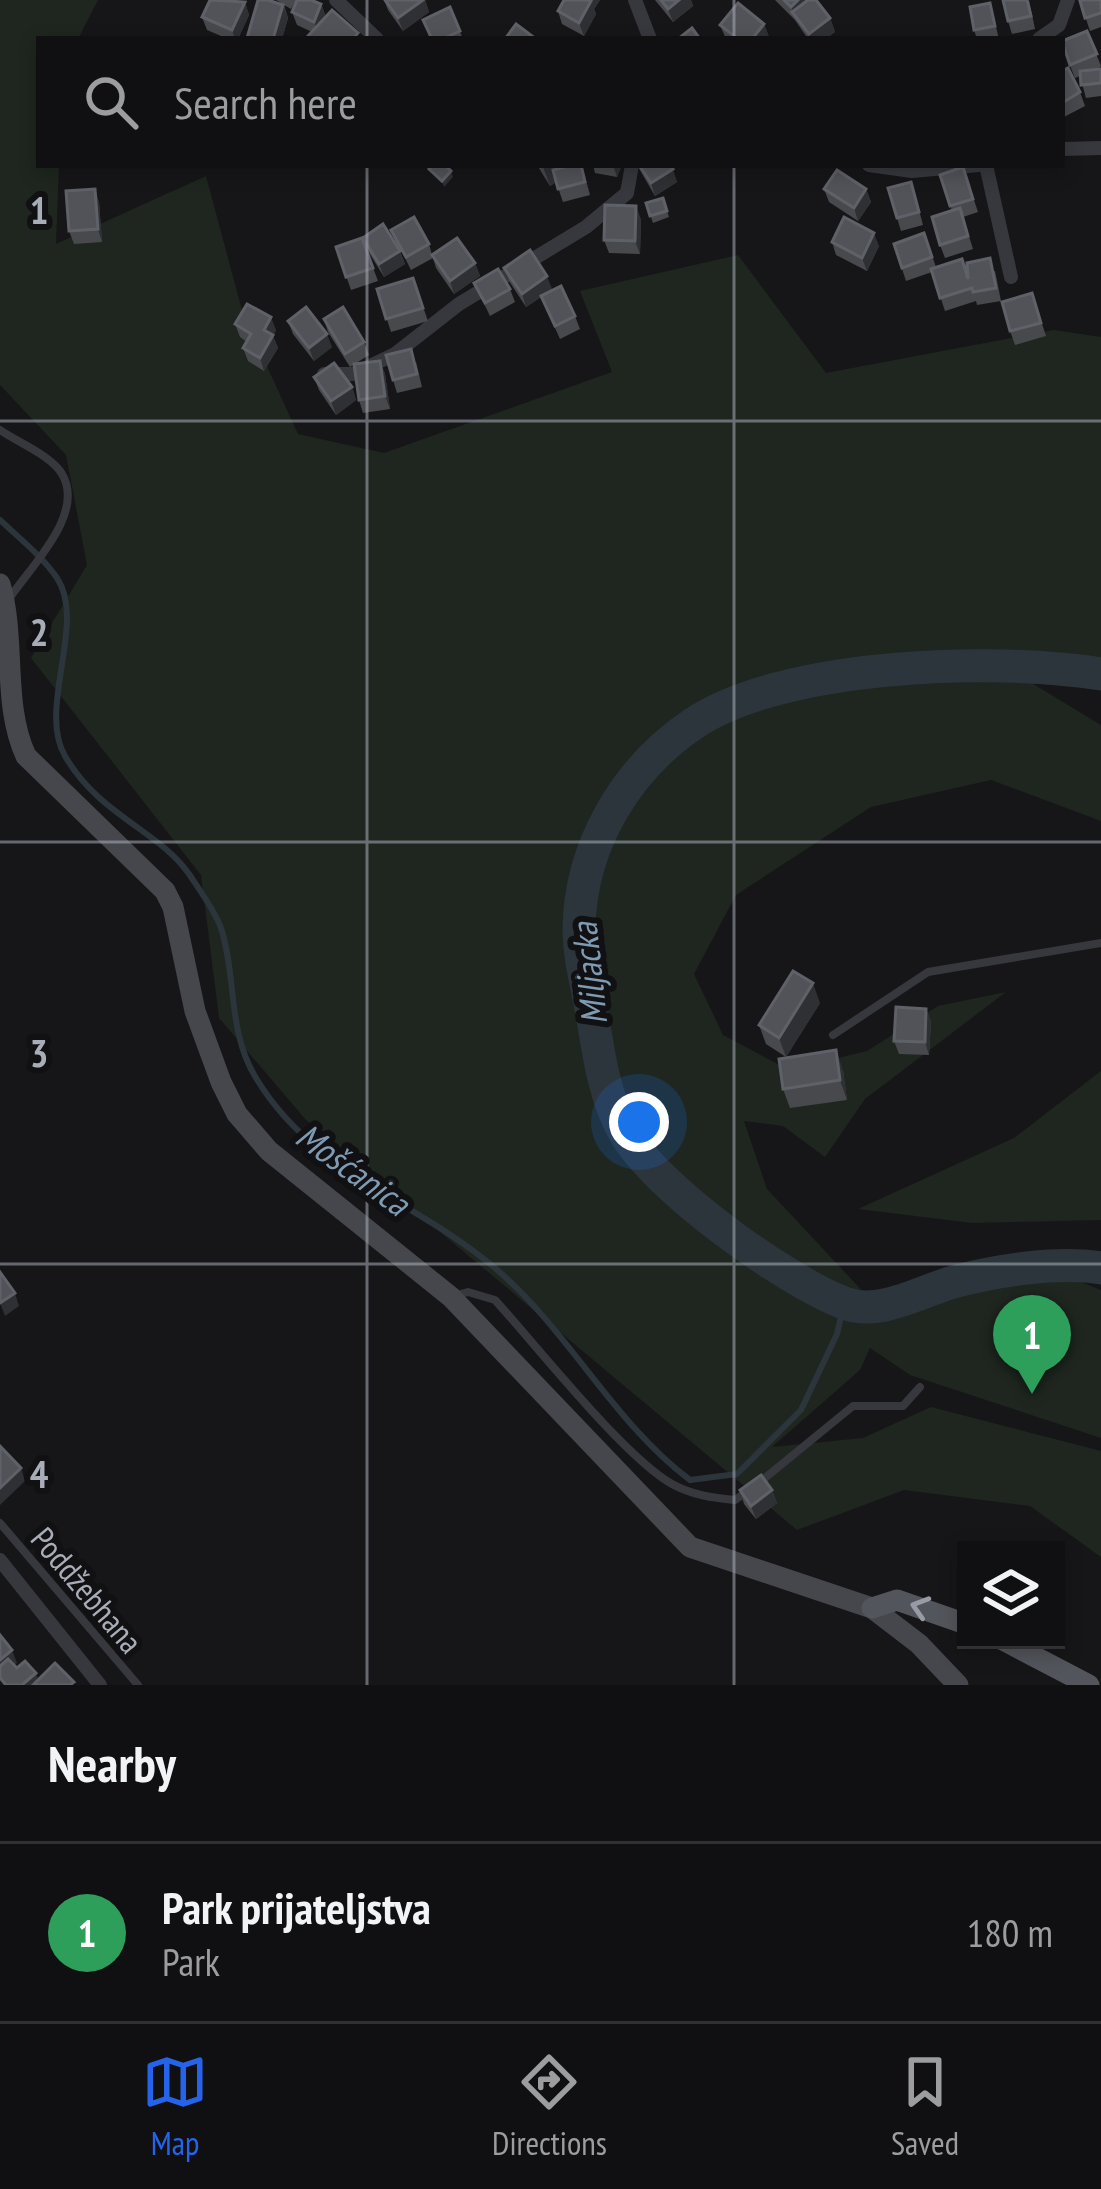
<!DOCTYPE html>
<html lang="en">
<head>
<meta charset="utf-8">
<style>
	body { margin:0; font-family:"PT Sans Narrow",sans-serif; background:#1e1e20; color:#f1f3f6 }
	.controls { position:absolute; right:36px; bottom:36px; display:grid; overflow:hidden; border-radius:0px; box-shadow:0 6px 18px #0003 }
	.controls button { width:108px; height:108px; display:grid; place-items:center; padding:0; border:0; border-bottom:3px solid #303032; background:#101012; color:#f1f3f6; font:60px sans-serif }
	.you { position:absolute; left:639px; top:1122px; width:42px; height:42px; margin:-30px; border:9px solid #fff; border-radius:50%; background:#1a73e8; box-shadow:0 0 0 18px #1a73e833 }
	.badge { display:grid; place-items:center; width:78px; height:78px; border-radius:50%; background:#2563eb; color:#fff; font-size:39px; font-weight:700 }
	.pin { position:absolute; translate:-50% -99px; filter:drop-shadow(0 3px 6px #0008) }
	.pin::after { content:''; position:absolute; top:63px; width:42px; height:36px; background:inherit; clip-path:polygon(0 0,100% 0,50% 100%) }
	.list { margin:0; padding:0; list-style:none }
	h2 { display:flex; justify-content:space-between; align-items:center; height:156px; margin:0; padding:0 48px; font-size:51px }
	h2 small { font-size:39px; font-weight:400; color:#9c9d9f }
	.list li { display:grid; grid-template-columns:78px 1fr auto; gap:36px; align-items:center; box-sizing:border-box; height:180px; padding:0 48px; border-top:3px solid #303032 }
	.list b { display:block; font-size:45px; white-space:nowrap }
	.list p { margin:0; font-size:39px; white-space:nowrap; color:#9c9d9f }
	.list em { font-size:39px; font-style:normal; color:#9c9d9f }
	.icon { flex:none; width:66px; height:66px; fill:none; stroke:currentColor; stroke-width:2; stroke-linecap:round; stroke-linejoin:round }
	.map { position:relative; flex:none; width:1101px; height:1685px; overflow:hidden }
	.search { position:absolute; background:#101012; box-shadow:0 6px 18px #0003; left:36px; right:36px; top:36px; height:132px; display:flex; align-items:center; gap:30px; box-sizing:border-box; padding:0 42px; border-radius:0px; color:#9c9d9f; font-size:45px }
	.sheet { height:336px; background:#101012 }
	nav { display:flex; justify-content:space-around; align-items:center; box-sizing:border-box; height:168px; border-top:3px solid #303032; background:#101012; font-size:33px; color:#9c9d9f }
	nav a { display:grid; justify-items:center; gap:6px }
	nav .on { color:#2563eb }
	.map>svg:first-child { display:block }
	.green { fill:#1e261f }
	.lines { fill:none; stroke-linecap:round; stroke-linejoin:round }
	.stream { stroke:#2c353c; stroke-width:6 }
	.river { stroke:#2c353c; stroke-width:33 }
	.service { stroke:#37383d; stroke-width:8 }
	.minor { stroke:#37383d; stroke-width:14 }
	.secondary { stroke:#45474d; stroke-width:21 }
	.primary { stroke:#53555c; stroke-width:21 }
	.wall { fill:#47494d }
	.shaded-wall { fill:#2f3033 }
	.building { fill:#525359; stroke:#5f6168; stroke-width:3 }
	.oneway { stroke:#979ba6 }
	.grid { fill:none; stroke:#a8adb8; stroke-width:3; stroke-opacity:0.55 }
	.labels { text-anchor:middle; stroke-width:12; stroke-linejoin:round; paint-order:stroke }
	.street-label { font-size:33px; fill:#a8adb8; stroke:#111113 }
	.water-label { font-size:36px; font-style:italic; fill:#7f9bb3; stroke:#111113 }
	.grid-label { font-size:39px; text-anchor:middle; font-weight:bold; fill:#a8adb8; stroke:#111113; stroke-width:12; stroke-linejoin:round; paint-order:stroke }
</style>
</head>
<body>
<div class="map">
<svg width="1101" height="1685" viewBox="0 0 1101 1685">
	<rect width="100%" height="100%" fill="#161618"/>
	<g class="green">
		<polygon points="0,0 98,0 78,39 39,39 39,165 59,165 56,244 206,176 243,314 298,434 384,453 612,372 580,291 738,255 826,373 1054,330 1101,337 1101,674 1030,682 1101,725 1101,821 991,780 871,807 736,895 694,974 723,1035 789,1070 867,1051 938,1006 1006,992 865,1099 825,1157 783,1126 744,1121 767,1189 870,1299 1069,1277 1101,1290 1101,1438 910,1375 870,1348 860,1370 772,1447 863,1438 931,1407 1101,1451 1101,1557 1030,1506 904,1490 797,1530 306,1120 219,1018 201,875 31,658 87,565 66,455 0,385"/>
		<polygon points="1101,1071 1101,1220 972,1223 858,1209 1014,1138"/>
	</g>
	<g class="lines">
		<path class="stream" d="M0,520C18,537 44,558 57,578C87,623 37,708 65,756C99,815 158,830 189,874C199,889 215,911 221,928C237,978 227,1031 256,1078C314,1174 415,1200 495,1268C569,1331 613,1422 690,1480L737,1474L801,1410L837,1334L844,1303"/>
		<path class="river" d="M1101,674C996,657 783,663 693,724C625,770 580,847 579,929C579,958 588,990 593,1019C599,1057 605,1098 624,1132C656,1188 784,1280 844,1303C881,1317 922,1290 957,1281C1000,1270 1058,1261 1101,1268"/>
		<g class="service">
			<path d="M0,430C17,442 52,456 62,474C86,514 30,567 9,599"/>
			<polyline points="833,1035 928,972 1101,943"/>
			<path d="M453,1296L468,1292L495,1300C536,1345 624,1457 672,1484C692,1495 713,1498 735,1500L748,1491"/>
			<polyline points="760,1482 853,1406 903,1406 920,1387"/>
			<polyline points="0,1523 138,1685"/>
		</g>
		<g class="minor">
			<polyline points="336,0 377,39"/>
			<polyline points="635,0 650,39"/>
			<polyline points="1039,39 1059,25 1068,0"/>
			<polyline points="1062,149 1101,148"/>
			<polyline points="869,165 912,171 979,165"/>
			<polyline points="986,165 1011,277"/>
			<polyline points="324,374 353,374 395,354 459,304 586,227 627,193 632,165"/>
			<polyline points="0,1560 100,1685"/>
		</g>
		<path class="secondary" d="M0,584C16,639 2,705 26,756L165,891L173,907L195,1011L221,1082L237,1114L269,1151L451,1297L690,1547L872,1608L919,1644L958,1685"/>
		<g class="primary">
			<polyline points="872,1608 897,1600 966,1624"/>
			<polyline points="1003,1640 1089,1685"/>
		</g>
	</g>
	<g class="wall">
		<polygon points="276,0 296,0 291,9 284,5 288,18 282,39 247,39 283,4"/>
		<polygon points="384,0 425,0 429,12 403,31 388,10"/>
		<polygon points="564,0 600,0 594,9 596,14 584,36 562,24 558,11"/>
		<polygon points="655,0 691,0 693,6 673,22"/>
		<polygon points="775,0 816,0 830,18 835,32 825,39 808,39 795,20"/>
		<polygon points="1029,0 1035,29 1012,34 1008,21"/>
		<polygon points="1101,0 1101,27 1090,31 1080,1"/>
		<polygon points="245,2 249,15 238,39 228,39 207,30 202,17"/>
		<polygon points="990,3 999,39 977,39 974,30"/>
		<polygon points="321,4 326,17 360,39 309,39 308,36 312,32 297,25 292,12"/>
		<polygon points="450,7 463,39 430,39 423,20"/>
		<polygon points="764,24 769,37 767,39 726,39 720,25"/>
		<polygon points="1087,31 1101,66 1098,69 1101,69 1101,96 1086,98 1080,76 1075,78 1062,46"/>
		<polygon points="1062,71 1080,92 1085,106 1062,118"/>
		<polygon points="537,165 582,165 590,195 563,202 556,182 550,186"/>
		<polygon points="593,165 622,165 617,177 595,173"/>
		<polygon points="637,165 670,165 677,182 655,196"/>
		<polygon points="963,167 978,212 963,217 973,249 945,258 940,245 952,211 940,175"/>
		<polygon points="824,189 866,189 871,202 858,221 829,202"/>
		<polygon points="915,195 923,225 901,231 897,218"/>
		<polygon points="663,198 669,217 653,223 646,203"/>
		<polygon points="99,202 102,242 74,244 69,231"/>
		<polygon points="641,219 640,254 609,253 604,240"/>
		<polygon points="391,230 429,244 432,255 475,263 480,276 454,294 436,268 433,258 411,270"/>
		<polygon points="924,233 936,267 968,277 995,271 1001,301 977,305 976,301 945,311 932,272 906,281 894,244"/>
		<polygon points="362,238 378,281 351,290 336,247"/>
		<polygon points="363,238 400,251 405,264 384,277 368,251"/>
		<polygon points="832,242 879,246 867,271 836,255"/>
		<polygon points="504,268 552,289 542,296 575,316 580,329 560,339 541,297 526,307 509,281"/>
		<polygon points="413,278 428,321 391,332 377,289"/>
		<polygon points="474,283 510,289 515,302 490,316"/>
		<polygon points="1032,293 1046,336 1015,345 1010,331"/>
		<polygon points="324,319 364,342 369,355 350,367 328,332"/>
		<polygon points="288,321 332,347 314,361 293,334"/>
		<polygon points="235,324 276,330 273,336 278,348 264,371 248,361 243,348 247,342 240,337"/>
		<polygon points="380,361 385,374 390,409 363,413 359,400"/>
		<polygon points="416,362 422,387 397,393 393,380"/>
		<polygon points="314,377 352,387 356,400 336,415 319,390"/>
		<polygon points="820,1003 786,1057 766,1044 759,1025"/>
		<polygon points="926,1009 931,1022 929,1055 899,1054 894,1041"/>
		<polygon points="843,1070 847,1100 790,1108 783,1089"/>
		<polygon points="740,1490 772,1490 777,1503 756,1519 744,1504"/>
	</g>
	<g class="shaded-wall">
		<polygon points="423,0 425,0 429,12 403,31 398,18"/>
		<polygon points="589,0 600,0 594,9 596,14 584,36 579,23"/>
		<polygon points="679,0 691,0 693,6 673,22 668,9"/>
		<polygon points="798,0 807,0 793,12 791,7"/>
		<polygon points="245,2 249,15 238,39 235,39 232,30"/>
		<polygon points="321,4 326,17 319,35 314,22"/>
		<polygon points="283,5 288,18 282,39 273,39"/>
		<polygon points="830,18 835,32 825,39 811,39 809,34"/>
		<polygon points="764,24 769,37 767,39 752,39"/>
		<polygon points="546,165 582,165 590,195 581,166 550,186 543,167"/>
		<polygon points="613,165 622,165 617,177"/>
		<polygon points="673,169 677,182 655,196 651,183"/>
		<polygon points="451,171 453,177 444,187 442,181"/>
		<polygon points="95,189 99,202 102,242 98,229"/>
		<polygon points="866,189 871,202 858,221 854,208"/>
		<polygon points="636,206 641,219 640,254 635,241"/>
		<polygon points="874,233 879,246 867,271 862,258"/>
		<polygon points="400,251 405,264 384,277 379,264"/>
		<polygon points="475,263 480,276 454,294 450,281"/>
		<polygon points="547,276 552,289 526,307 522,294"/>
		<polygon points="271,317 276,330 273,336 278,348 264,371 260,358 264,330"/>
		<polygon points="327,334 332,347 314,361 309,348"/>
		<polygon points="380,361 385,374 390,409 385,396"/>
		<polygon points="352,387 356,400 336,415 331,401"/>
		<polygon points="813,983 820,1003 786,1057 779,1038"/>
		<polygon points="926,1009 931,1022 929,1055 925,1042"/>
		<polygon points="836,1050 843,1070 847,1100 840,1080"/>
		<polygon points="15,1293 19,1306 5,1316 0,1303"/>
		<polygon points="21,1468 25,1481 0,1505 0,1488"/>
		<polygon points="772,1490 777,1503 756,1519 751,1506"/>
		<polygon points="134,1635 136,1642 130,1654 128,1647"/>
		<polygon points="12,1650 17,1663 0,1677 0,1660"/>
		<polygon points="36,1673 40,1685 22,1685"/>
	</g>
	<g class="building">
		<polygon points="210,0 245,2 232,30 202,17"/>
		<polygon points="258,0 268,0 283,5 273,39 247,38"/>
		<polygon points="297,0 311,0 321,4 314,22 292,12"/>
		<polygon points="385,0 423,0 398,18"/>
		<polygon points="564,0 589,0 591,1 579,23 558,11"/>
		<polygon points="661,0 679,0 668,9"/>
		<polygon points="784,0 798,0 791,7"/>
		<polygon points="808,0 816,0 830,18 809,34 792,12"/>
		<polygon points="1003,0 1027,0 1031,16 1008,21"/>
		<polygon points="1083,0 1101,0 1101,13 1085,18 1080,1"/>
		<polygon points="738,3 764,24 752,39 738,39 720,25"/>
		<polygon points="990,3 995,26 974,30 970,7"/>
		<polygon points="450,7 460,31 442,39 432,39 423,20"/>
		<polygon points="332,10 358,33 353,39 311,39 308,36"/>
		<polygon points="516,24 536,39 505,39"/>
		<polygon points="692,28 700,39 678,39"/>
		<polygon points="1087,31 1097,54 1070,65 1062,41"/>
		<polygon points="1068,68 1080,92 1062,103 1062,71"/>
		<polygon points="1101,69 1101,83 1081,85 1080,71"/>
		<polygon points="433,165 445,165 451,171 442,181 429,169"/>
		<polygon points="571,165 581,165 585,182 558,189 553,170"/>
		<polygon points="639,165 670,165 673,169 651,183"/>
		<polygon points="963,167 973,199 950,206 940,175"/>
		<polygon points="837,170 866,189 854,208 824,189"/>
		<polygon points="911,182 919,212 897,218 888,188"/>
		<polygon points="95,189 98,229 69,231 66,191"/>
		<polygon points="663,198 667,211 650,216 646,203"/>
		<polygon points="605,205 636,206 635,241 604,240"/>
		<polygon points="960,208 968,236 940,245 932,217"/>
		<polygon points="414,217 429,244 406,257 391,230"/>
		<polygon points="844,217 874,233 862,258 832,242"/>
		<polygon points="383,224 400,251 379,264 363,238"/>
		<polygon points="924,233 932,257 902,268 894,244"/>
		<polygon points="362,238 373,268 346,277 336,247"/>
		<polygon points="457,238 475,263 450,281 432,255"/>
		<polygon points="530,250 547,276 522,294 504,268"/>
		<polygon points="990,258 996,288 973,292 972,288 940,298 931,269 962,259 968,279 967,263"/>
		<polygon points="498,269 510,289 485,303 474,283"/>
		<polygon points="413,278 423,308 386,319 377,289"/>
		<polygon points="561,286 575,316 555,326 541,296"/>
		<polygon points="1032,293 1041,323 1010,331 1002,302"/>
		<polygon points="247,304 271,317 264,330 273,335 260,358 243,348 251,334 235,324"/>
		<polygon points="306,307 327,334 309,348 288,321"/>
		<polygon points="343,307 364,342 345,354 324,319"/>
		<polygon points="411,349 417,374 393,380 386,355"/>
		<polygon points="380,361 385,396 359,400 354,364"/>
		<polygon points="334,363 352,387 331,401 314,377"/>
		<polygon points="793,971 813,983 779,1038 759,1025"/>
		<polygon points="896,1007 926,1009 925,1042 894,1041"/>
		<polygon points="836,1050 840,1080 783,1089 779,1059"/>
		<polygon points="0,1272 15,1293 0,1303"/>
		<polygon points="0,1446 21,1468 0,1488"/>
		<polygon points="761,1475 772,1490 751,1506 740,1490"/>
		<polygon points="123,1630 134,1635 128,1647 117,1641"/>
		<polygon points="0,1635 12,1650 0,1660"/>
		<polygon points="8,1659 17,1668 25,1661 36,1673 22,1685 6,1685 0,1678 0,1666"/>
		<polygon points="55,1663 74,1682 70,1685 33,1685"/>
	</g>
	<defs><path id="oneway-chevron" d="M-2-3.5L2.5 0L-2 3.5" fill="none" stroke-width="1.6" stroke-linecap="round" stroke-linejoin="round" transform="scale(3)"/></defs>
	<use class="oneway" href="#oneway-chevron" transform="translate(920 1607) rotate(-163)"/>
	<path class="grid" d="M367,0V39M734,0V39M367,165V1685M734,165V1685M0,421H1101M0,842H1101M0,1264H1101"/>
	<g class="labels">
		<g class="street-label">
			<text transform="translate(87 1590) rotate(50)" y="12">Poddžebhana</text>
		</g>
		<g class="water-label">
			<text transform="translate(589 974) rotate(-96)" y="13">Miljacka</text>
			<text transform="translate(353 1169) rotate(36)" y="13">Mošćanica</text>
		</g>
	</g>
	<g class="grid-label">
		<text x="39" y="224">1</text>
		<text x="39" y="646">2</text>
		<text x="39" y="1067">3</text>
		<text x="39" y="1488">4</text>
	</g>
</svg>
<div class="controls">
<button><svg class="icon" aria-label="layers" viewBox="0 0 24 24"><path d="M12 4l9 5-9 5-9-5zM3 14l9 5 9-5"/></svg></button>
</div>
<div class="you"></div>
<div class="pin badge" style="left:1032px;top:1394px;background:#2e9e5b">1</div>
<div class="search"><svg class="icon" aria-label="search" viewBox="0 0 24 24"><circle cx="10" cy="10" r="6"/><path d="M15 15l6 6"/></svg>Search here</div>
</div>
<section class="sheet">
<h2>Nearby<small></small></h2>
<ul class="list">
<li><span class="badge" style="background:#2e9e5b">1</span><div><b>Park prijateljstva</b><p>Park</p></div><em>180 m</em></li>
</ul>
</section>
<nav>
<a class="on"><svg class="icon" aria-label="map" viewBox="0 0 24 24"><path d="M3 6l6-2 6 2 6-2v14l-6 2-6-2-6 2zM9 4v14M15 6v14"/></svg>Map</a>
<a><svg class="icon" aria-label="directions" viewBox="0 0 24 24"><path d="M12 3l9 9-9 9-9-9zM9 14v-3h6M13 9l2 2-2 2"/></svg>Directions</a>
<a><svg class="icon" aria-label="saved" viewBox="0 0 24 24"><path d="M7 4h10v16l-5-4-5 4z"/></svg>Saved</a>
</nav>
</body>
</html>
